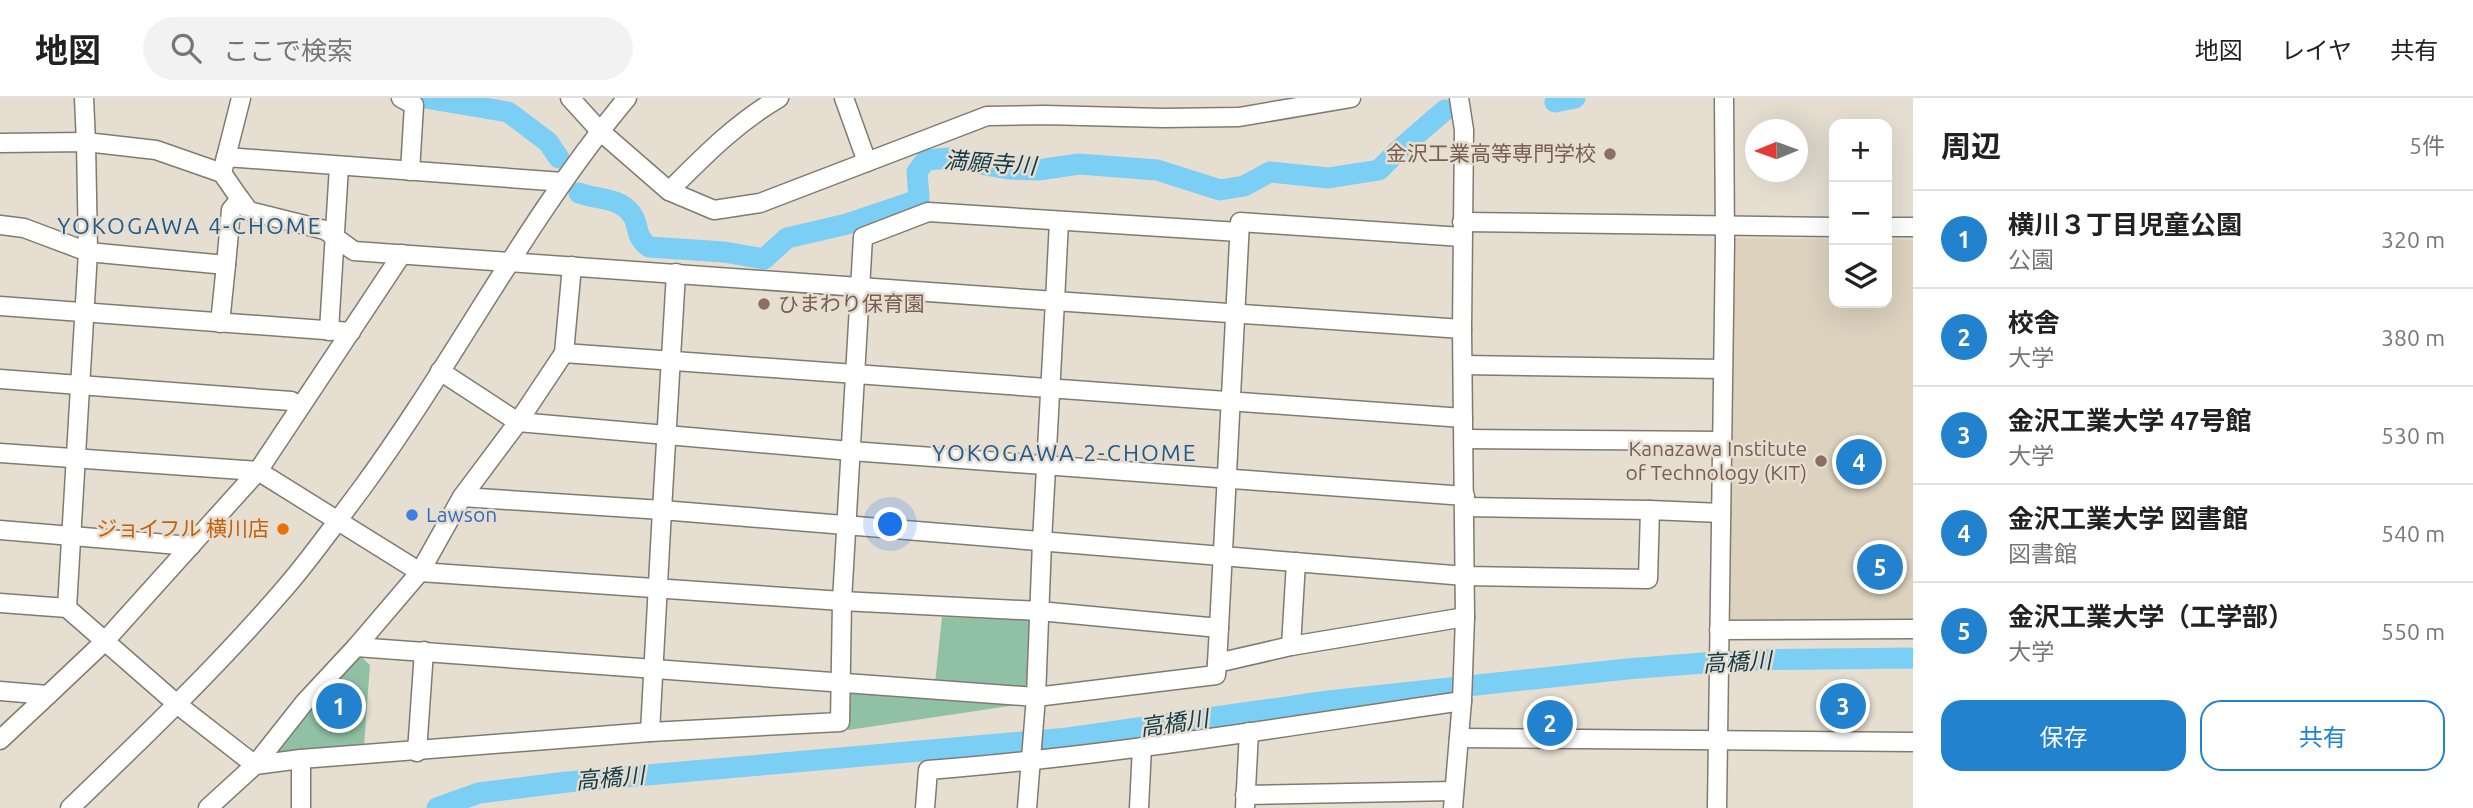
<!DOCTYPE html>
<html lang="ja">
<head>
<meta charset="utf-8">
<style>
	body { margin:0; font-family:Ubuntu,"Noto Sans JP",sans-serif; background:#f2f2f2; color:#222 }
	.controls { position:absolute; right:21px; top:21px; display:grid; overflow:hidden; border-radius:14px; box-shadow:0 7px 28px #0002 }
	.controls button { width:63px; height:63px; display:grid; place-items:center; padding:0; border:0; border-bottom:2px solid #e0e0e0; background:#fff; color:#222; font:35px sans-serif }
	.compass { position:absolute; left:1745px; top:21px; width:63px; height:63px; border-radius:50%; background:#fff; box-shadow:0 7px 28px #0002; rotate:269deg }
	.you { position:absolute; left:891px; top:427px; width:24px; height:24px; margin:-18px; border:5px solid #fff; border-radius:50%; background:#1a73e8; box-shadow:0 0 0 10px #1a73e833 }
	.badge { display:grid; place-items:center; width:46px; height:46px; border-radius:50%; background:#2282ce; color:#fff; font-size:23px; font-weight:700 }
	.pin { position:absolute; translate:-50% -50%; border:4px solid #fff; box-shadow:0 2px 7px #0006 }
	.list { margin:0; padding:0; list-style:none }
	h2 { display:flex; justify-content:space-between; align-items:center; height:91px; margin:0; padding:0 28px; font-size:30px }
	h2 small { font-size:23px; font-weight:400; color:#767676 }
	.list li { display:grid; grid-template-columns:46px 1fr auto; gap:21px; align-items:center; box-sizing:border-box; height:98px; padding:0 28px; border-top:2px solid #e0e0e0 }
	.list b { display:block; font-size:26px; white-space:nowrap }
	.list p { margin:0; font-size:23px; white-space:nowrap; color:#767676 }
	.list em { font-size:23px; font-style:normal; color:#767676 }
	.actions { display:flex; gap:14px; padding:21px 28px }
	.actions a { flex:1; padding:16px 0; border:2px solid #2282ce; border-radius:21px; text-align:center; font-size:24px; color:#2282ce }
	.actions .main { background:#2282ce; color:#fff }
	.icon { flex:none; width:38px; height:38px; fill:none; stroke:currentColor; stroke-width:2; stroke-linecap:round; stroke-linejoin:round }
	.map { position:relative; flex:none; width:1913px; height:710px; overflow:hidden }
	header { display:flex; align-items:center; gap:42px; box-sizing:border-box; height:98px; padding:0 35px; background:#fff; border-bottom:2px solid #e0e0e0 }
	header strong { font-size:33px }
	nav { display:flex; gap:38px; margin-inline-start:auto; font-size:24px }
	.search { width:490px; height:63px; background:#f2f2f2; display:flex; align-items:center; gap:18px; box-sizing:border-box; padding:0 24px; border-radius:38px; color:#767676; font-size:26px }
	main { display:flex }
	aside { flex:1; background:#fff }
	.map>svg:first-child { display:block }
	.built { fill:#dcd2be }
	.green { fill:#90c1a4 }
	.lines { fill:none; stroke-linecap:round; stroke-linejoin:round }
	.river { stroke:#7bcef4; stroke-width:21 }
	.minor-casing { stroke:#817b6f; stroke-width:21 }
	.minor { stroke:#fff; stroke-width:18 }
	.education-dot { fill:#8d6e63; stroke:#e5ded1; stroke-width:2.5 }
	.shop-dot { fill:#3f7fe0; stroke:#e5ded1; stroke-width:2.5 }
	.food-dot { fill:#e8710a; stroke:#e5ded1; stroke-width:2.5 }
	.labels { text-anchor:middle; stroke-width:5; stroke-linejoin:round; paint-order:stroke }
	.education-label { font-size:21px; fill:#785e54; stroke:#e5ded1; text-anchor:end }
	.shop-label { font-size:21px; fill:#366cbe; stroke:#e5ded1; text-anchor:start }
	.food-label { font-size:21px; fill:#c56008; stroke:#e5ded1; text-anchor:end }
	.water-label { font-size:23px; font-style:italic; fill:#163c4b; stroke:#e5ded1 }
	.neighbourhood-label { font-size:23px; letter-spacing:2px; fill:#20598a; stroke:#e5ded1 }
</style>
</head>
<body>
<header>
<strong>地図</strong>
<div class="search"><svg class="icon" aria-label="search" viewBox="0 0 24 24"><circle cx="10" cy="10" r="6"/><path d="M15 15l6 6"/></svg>ここで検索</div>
<nav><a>地図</a><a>レイヤ</a><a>共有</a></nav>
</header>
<main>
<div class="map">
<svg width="1913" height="710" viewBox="0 0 1913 710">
	<rect width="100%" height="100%" fill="#e5ded1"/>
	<polygon class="built" points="1733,140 1834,141 1834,205 1887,205 1887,141 1913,142 1913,521 1726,522"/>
	<g class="green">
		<polygon points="942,519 1029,522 1027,591 935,585"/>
		<polygon points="358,556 370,567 364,648 264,661"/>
		<polygon points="848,594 1023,606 848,632"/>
	</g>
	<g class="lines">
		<g class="river">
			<polyline points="425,0 508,14 548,44 559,60"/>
			<polyline points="1555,4 1575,0"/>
			<path d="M579,95C597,102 624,99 634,120C640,133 635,138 649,149L724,154L764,161L787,140L847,126L915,103L919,100L917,74L926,62L948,60L1008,71L1038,72L1079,66L1157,72L1220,92L1244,88L1270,74L1328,80L1379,72L1400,51L1445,12"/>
			<polyline points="437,710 479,695 567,684 1068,640 1328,603 1627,571 1741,562 1913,560"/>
		</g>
		<defs>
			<g id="minor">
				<polyline points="84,0 86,44 156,52 222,75 240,101"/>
				<polyline points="401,0 414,7 410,73"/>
				<polyline points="570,0 600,33 669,93 714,112 760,105 987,18 1044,17 1163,20 1239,19 1351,0"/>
				<polyline points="844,0 867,64"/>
				<polyline points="0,45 86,44 88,154 67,510"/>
				<polyline points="226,59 241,0"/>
				<polyline points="222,75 226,59 563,84"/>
				<path d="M669,93C704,58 736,25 779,0"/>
				<polyline points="1462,124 1834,129"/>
				<polyline points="0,127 24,130 88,154 226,167 231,112 240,101 249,113 325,132 354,153 1055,203 1059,123"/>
				<polyline points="1887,129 1913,129"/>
				<polyline points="402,156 258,373 420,474 842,503 1039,513 1219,530 1240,124 1462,139"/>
				<polyline points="0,208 351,234"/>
				<polyline points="220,225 226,167"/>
				<polyline points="329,233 339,68"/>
				<polyline points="564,255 572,168"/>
				<polyline points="1464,267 1722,271"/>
				<polyline points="440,273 518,324 851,353 1465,398"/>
				<polyline points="0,281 291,303 301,308"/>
				<polyline points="1464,341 1722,343"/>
				<polyline points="0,355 258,373"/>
				<polyline points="462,399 662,412 676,175"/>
				<polyline points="1465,409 1650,412"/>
				<polyline points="0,432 191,448"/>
				<polyline points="0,505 67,510 178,607 255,667 301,661"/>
				<polyline points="1719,532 1913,531"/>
				<polyline points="1291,548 1296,464"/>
				<polyline points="356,549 1036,599 1216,577 1217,565 1291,548 1465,519"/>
				<polyline points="1217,565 1219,530"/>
				<polyline points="0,593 48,597 104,544 258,373"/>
				<polyline points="650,634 662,412 1465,478 1648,481 1650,412 1721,415"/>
				<polyline points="1459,640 1913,644"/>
				<polyline points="0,642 48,597"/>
				<polyline points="417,654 424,553"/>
				<polyline points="1245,697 1454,693"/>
				<path d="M70,710C144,639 218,568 285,490C312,459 337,423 362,390C455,263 526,121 627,0"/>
				<polyline points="208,710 255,667 304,605 356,549 420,474 462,399 518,324 564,255 1463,320"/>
				<polyline points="301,710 301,661 650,634 840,624 842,503 863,139 928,114 1239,134"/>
				<path d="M925,710L928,672C1107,658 1284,629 1462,603"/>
				<polyline points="1027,710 1036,599 1042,444 1055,203 1462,231 1464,32 1459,0"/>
				<polyline points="1139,710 1142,649"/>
				<polyline points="1245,710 1249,634"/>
				<polyline points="1453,710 1462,603 1465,519 1462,231"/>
				<polyline points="1717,710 1725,143 1724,0"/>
			</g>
		</defs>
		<use href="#minor" class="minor-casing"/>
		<use href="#minor" class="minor"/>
	</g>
	<g class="education-dot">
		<circle cx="1610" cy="56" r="7"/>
		<circle cx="764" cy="206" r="7"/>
		<circle cx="1821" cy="363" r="7"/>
	</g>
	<circle class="shop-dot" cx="412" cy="417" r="7"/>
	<circle class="food-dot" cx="283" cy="431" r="7"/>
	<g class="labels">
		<g class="education-label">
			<text x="1596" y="63">金沢工業高等専門学校</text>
			<text x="778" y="213" text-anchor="start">ひまわり保育園</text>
			<text x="1807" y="358">Kanazawa Institute<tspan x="1807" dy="24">of Technology (KIT)</tspan></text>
		</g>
		<g class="shop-label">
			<text x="426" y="424">Lawson</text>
		</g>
		<g class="food-label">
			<text x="269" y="438">ジョイフル 横川店</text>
		</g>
		<g class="water-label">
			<text transform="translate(990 65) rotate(4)" y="8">満願寺川</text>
			<text transform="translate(1737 564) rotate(-3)" y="8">高橋川</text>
			<text transform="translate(1174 625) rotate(-8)" y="8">高橋川</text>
			<text transform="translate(610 680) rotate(-5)" y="8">高橋川</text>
		</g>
		<g class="neighbourhood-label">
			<text x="190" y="136">YOKOGAWA 4-CHOME</text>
			<text x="1065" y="363">YOKOGAWA 2-CHOME</text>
		</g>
	</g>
</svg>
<div class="controls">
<button>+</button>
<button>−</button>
<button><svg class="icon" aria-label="layers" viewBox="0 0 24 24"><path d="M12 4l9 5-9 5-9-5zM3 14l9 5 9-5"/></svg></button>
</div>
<svg class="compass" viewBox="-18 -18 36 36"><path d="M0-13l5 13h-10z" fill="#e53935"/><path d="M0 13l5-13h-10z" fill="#767676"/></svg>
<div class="you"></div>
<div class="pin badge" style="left:339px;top:608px">1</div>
<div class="pin badge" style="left:1550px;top:625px">2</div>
<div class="pin badge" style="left:1843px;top:608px">3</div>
<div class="pin badge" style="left:1859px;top:364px">4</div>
<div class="pin badge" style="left:1880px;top:469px">5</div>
</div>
<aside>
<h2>周辺<small>5件</small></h2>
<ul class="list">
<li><span class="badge">1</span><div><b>横川３丁目児童公園</b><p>公園</p></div><em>320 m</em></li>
<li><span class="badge">2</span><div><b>校舎</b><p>大学</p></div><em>380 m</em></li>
<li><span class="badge">3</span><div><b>金沢工業大学 47号館</b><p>大学</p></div><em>530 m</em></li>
<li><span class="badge">4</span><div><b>金沢工業大学 図書館</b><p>図書館</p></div><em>540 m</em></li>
<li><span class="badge">5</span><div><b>金沢工業大学（工学部）</b><p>大学</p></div><em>550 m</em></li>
</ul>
<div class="actions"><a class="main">保存</a><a>共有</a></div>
</aside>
</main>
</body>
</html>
